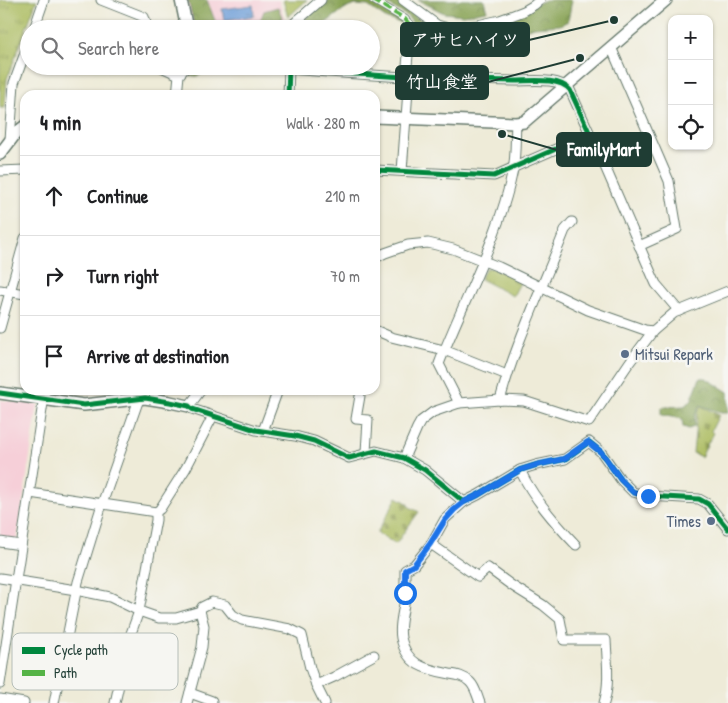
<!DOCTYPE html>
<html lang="en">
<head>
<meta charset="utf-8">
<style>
	body { margin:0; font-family:"Patrick Hand","Klee One",sans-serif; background:#f6f6f6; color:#202124 }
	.controls { position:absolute; right:15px; top:15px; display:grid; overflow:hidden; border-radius:10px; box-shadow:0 1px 4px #0004 }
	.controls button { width:45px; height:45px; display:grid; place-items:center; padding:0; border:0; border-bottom:1px solid #e0e0e0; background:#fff; color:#202124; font:25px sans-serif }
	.stop { position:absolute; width:15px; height:15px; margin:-11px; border:4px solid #1a73e8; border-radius:50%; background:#fff }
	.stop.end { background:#1a73e8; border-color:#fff; box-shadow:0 1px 5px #0008 }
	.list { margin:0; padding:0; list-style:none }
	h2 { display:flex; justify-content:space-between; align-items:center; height:65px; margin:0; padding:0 20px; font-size:21px }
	h2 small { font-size:16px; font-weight:400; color:#757577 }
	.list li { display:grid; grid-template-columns:32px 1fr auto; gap:15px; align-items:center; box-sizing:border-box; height:80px; padding:0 20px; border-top:1px solid #e0e0e0 }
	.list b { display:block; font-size:19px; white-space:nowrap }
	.list em { font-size:16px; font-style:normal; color:#757577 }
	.icon { flex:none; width:28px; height:28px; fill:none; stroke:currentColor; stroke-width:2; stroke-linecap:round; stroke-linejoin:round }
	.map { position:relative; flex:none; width:728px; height:703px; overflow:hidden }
	.search { position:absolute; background:#fff; box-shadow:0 1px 4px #0004; left:20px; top:20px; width:360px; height:55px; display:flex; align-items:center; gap:12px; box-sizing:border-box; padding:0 18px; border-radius:28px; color:#757577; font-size:19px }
	.panel { position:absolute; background:#fff; box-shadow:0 1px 4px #0004; left:20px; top:90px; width:360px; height:305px; border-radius:15px }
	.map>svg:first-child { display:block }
	.built { fill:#f6cfd8 }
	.grass { fill:url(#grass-tufts); stroke:#657c49 }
	.forest { fill:url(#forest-crowns); stroke:#547044 }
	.cemetery { fill:url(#cemetery-stones); stroke:#657c49 }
	.water { fill:url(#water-ripples); stroke:#466e86 }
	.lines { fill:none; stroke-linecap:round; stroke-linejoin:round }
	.pedestrian-casing { stroke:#677a6d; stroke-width:9 }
	.minor-casing { stroke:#677a6d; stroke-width:11 }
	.tertiary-casing { stroke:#677a6d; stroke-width:14 }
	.pedestrian { stroke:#fff; stroke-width:7 }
	.minor { stroke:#fff; stroke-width:9 }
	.tertiary { stroke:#fff; stroke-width:11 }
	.quiet { stroke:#55b346; stroke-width:4; stroke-dasharray:8 4; stroke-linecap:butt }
	.cycleway-casing { stroke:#f6f6f2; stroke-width:8 }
	.cycleway { stroke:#00873e; stroke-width:5 }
	.route { stroke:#1a73e8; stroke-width:6 }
	.service-dot { fill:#5c6f8a; stroke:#f6f6f2; stroke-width:2 }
	.labels { text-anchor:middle; stroke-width:5; stroke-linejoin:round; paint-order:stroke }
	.service-label { font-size:16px; fill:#4e5e75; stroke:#f6f6f2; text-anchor:start }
	.key { fill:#f6f6f2; stroke:#b6beb9; stroke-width:1 }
	.key-label { font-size:14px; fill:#1f3d34 }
	.leader { fill:none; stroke:#1f3d34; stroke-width:2 }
	.callout-dot { fill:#1f3d34; stroke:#f6f6f2; stroke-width:2 }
	.callout { fill:#1f3d34; stroke:#1f3d34; stroke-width:2 }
	.callout-label { font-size:18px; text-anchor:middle; font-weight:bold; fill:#fff }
</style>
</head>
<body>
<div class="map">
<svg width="728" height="703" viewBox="0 0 728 703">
	<defs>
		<pattern id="grass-tufts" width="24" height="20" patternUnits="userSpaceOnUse" patternTransform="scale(1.25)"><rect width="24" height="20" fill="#abbb5e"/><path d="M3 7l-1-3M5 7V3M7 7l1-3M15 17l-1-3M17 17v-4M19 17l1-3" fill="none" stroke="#8b994e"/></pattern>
		<pattern id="forest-crowns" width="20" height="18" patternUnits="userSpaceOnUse" patternTransform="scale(1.25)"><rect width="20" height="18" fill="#88a355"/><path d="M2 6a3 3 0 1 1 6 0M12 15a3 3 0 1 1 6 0" fill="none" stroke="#6f8647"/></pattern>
		<pattern id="cemetery-stones" width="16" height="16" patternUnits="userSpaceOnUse" patternTransform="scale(1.25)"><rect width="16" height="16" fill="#abbb5e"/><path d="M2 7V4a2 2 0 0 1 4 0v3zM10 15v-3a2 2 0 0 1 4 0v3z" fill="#8b994e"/></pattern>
		<pattern id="water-ripples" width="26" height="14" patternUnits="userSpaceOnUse" patternTransform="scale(1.25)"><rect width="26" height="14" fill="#6e9ed8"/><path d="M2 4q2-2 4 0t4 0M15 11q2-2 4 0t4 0" fill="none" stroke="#5a82b0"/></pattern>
	</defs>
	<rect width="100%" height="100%" fill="#f6f6f2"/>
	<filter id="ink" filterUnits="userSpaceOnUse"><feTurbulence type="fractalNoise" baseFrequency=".02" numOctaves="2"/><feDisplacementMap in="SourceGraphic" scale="10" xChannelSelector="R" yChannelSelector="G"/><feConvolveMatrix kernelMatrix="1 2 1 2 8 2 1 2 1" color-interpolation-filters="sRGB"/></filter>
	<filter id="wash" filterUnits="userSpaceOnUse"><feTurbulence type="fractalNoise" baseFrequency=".0096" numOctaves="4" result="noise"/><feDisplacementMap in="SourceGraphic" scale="20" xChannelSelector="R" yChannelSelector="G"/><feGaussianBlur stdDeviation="1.12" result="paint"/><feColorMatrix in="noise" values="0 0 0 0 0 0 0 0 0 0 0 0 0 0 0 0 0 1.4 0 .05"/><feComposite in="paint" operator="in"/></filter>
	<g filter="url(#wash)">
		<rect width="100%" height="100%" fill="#eeebd8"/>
		<g class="built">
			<polygon points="185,0 279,0 285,20 272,29 193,29"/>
			<polygon points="0,400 38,404 17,540 0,538"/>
		</g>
		<g class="grass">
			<polygon points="0,0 37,0 7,79 5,108 0,108"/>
			<polygon points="283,0 307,0 288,17"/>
			<polygon points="486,268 492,268 521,281 513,296 480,279"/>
		</g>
		<g class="forest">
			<polygon points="188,0 207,0 217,26 226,29 235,26 260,21 264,11 278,7 282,17 281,20 267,29 195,29"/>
			<polygon points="327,0 367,0 405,23 405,24 387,19 368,6 356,5 344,9 318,29 293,29"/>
			<polygon points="381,0 397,0 431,29 458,33 546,0 572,0 568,21 560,25 535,27 508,35 488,48 474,51 457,51 428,49 419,46 413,40 412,22 407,16"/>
			<polygon points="418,0 484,0 487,11 463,15 444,13"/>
			<polygon points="190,66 233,66 198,75 197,76 187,75 184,73"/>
			<polygon points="700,378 706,378 728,392 728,413 721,413 700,405 695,415 694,427 689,429 683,427 682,419 661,415 661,408 663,407 684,406 691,401"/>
		</g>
		<g class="cemetery">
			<polygon points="701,406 719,415 711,431 713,433 701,457 693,453 697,413"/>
			<polygon points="397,497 409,504 408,506 419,512 407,528 396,544 377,533"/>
		</g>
		<polygon class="water" points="253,5 254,16 224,20 222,9"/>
	</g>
	<g filter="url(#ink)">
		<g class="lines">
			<defs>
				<polyline id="pedestrian" points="373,0 405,19 409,24"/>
				<g id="minor">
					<polyline points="101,0 144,17 146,23 143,29"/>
					<polyline points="403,0 437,25 455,30 500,20 524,11 534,5 540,0"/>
					<polyline points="34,29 44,0"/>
					<polyline points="286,29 291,26 321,0"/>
					<polyline points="611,47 669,181 677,229 639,246"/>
					<polyline points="159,66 179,75"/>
					<polyline points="406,77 410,33 409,24"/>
					<polyline points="177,95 179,75 187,66"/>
					<path d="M288,95L289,69C364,75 440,80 515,81C531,81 559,77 570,90L590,134L494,176L375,170"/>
					<polyline points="590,134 600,155 652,275 656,284 679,311"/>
					<polyline points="10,140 14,83 29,42"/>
					<polyline points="600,155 649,135"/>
					<polyline points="0,171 25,170"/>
					<polyline points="402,171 409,77"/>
					<polyline points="375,258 385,253 408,245 428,243 453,249 499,267 588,310 645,330 653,331"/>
					<polyline points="0,290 25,294"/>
					<polyline points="0,328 25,238"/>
					<polyline points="375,330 391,337 444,350 507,375"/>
					<polyline points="201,390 189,406 192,409 256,430 295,436 314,441 349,458 376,451 404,458 425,470 464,502 478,495 520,470 536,465 565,459 589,442 601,452 621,480 633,492 648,496 699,499 708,504 728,529"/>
					<polyline points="360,396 356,419 368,420 366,452"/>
					<path d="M500,400C516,342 543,286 565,230L572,222"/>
					<path d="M459,403L439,364C464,299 499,238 513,170C516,155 515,138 516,123"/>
					<polyline points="263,431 278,390"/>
					<polyline points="404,458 417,428 421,421 433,412 459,403 500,400 524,401 589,422 629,363 653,331 674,313 728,291"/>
					<path d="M520,470C533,498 555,523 576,545"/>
					<polyline points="30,493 156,512"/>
					<path d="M464,502L445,519L431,544L414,565L405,570C405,578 405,585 405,593C405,609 398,623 401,638C407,666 425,669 450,674C457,675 464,676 470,682C476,688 477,696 480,703"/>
					<polyline points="0,542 21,545"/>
					<path d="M431,544L478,577L488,568L511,585L543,605L560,619L564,640H606C607,661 610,683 604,703"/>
					<polyline points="0,578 76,590 110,597 139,611 159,618 176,618 197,612 200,611 202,607 212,602 225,605 233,615 242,620 290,629 302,635 310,668 316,685 325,703"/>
					<polyline points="0,684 45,390"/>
					<polyline points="316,685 334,677 374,655"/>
					<polyline points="190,693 212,701"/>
					<polyline points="0,699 24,703"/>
					<polyline points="54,703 78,582 102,504 139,399"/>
					<polyline points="115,703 129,639 139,611 156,520 156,512 160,509 186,468 213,416"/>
					<polyline points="187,703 202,647 204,626 200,611"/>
				</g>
				<g id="tertiary">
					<polyline points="181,0 187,29"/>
					<polyline points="375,117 516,123 524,122 666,0"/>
					<polyline points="0,154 16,133 25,126"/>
					<polyline points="0,393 84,405 145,398 170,402 189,406"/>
				</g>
			</defs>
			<use href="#pedestrian" class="pedestrian-casing"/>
			<use href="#minor" class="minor-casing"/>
			<use href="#tertiary" class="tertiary-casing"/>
			<use href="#pedestrian" class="pedestrian"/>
			<use href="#minor" class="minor"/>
			<use href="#tertiary" class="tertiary"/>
			<polyline class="quiet" points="373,0 405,19 409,24"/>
			<defs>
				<g id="cycleway">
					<path d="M288,95L289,69C364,75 440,80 515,81C531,81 559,77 570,90L590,134L494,176L375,170"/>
					<polyline points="0,393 84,405 145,398 170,402 189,406 192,409 256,430 295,436 314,441 349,458 376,451 404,458 425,470 464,502 478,495 520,470 536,465 565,459 589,442 601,452 621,480 633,492 648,496 699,499 708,504 728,529"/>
				</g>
			</defs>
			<use href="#cycleway" class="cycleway-casing"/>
			<use href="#cycleway" class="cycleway"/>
		</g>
	</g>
	<g class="lines" filter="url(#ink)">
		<polyline class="route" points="405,593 405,570 414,565 430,544 445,520 454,510 464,502 478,495 520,470 536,465 564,459 588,442 601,452 621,480 633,492 648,496"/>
	</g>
	<g class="service-dot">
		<circle cx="625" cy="354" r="5"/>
		<circle cx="711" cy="521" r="5"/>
	</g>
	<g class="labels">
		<g class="service-label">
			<text x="635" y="360">Mitsui Repark</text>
			<text x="701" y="527" text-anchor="end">Times</text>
		</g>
	</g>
	<rect x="12" y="633" width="166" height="57" rx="8" class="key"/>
	<rect x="22" y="647" width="23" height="7" fill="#00873e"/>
	<rect x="22" y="670" width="23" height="6" fill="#55b346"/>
	<g class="key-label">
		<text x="54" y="655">Cycle path</text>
		<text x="54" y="678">Path</text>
	</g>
	<path class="leader" d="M614 20L529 40M580 58L488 82M502 134L557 150"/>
	<g class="callout-dot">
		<circle cx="614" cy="20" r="5"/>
		<circle cx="580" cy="58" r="5"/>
		<circle cx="502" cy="134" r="5"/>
	</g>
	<g class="callout">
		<rect x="401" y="23" width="128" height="33" rx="5"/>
		<rect x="396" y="66" width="92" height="33" rx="5"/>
		<rect x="557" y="133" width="94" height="33" rx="5"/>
	</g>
	<g class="callout-label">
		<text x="465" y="46">アサヒハイツ</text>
		<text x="442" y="88">竹山食堂</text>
		<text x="604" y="156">FamilyMart</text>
	</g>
</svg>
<div class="controls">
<button>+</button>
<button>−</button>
<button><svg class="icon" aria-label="locate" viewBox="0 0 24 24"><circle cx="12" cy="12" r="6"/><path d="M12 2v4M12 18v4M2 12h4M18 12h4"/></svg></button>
</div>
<div class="stop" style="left:405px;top:593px"></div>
<div class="stop end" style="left:648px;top:496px"></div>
<div class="search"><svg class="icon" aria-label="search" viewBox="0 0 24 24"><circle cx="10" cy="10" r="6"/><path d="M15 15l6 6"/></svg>Search here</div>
<section class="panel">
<h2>4 min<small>Walk · 280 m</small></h2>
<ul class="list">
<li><svg class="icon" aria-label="ahead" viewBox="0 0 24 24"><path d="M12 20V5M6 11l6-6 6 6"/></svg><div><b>Continue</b></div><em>210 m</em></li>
<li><svg class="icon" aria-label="right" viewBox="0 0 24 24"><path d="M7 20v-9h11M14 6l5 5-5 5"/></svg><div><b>Turn right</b></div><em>70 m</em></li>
<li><svg class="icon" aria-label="arrive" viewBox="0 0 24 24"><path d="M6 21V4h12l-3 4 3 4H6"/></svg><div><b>Arrive at destination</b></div></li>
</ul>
</section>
</div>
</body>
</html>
